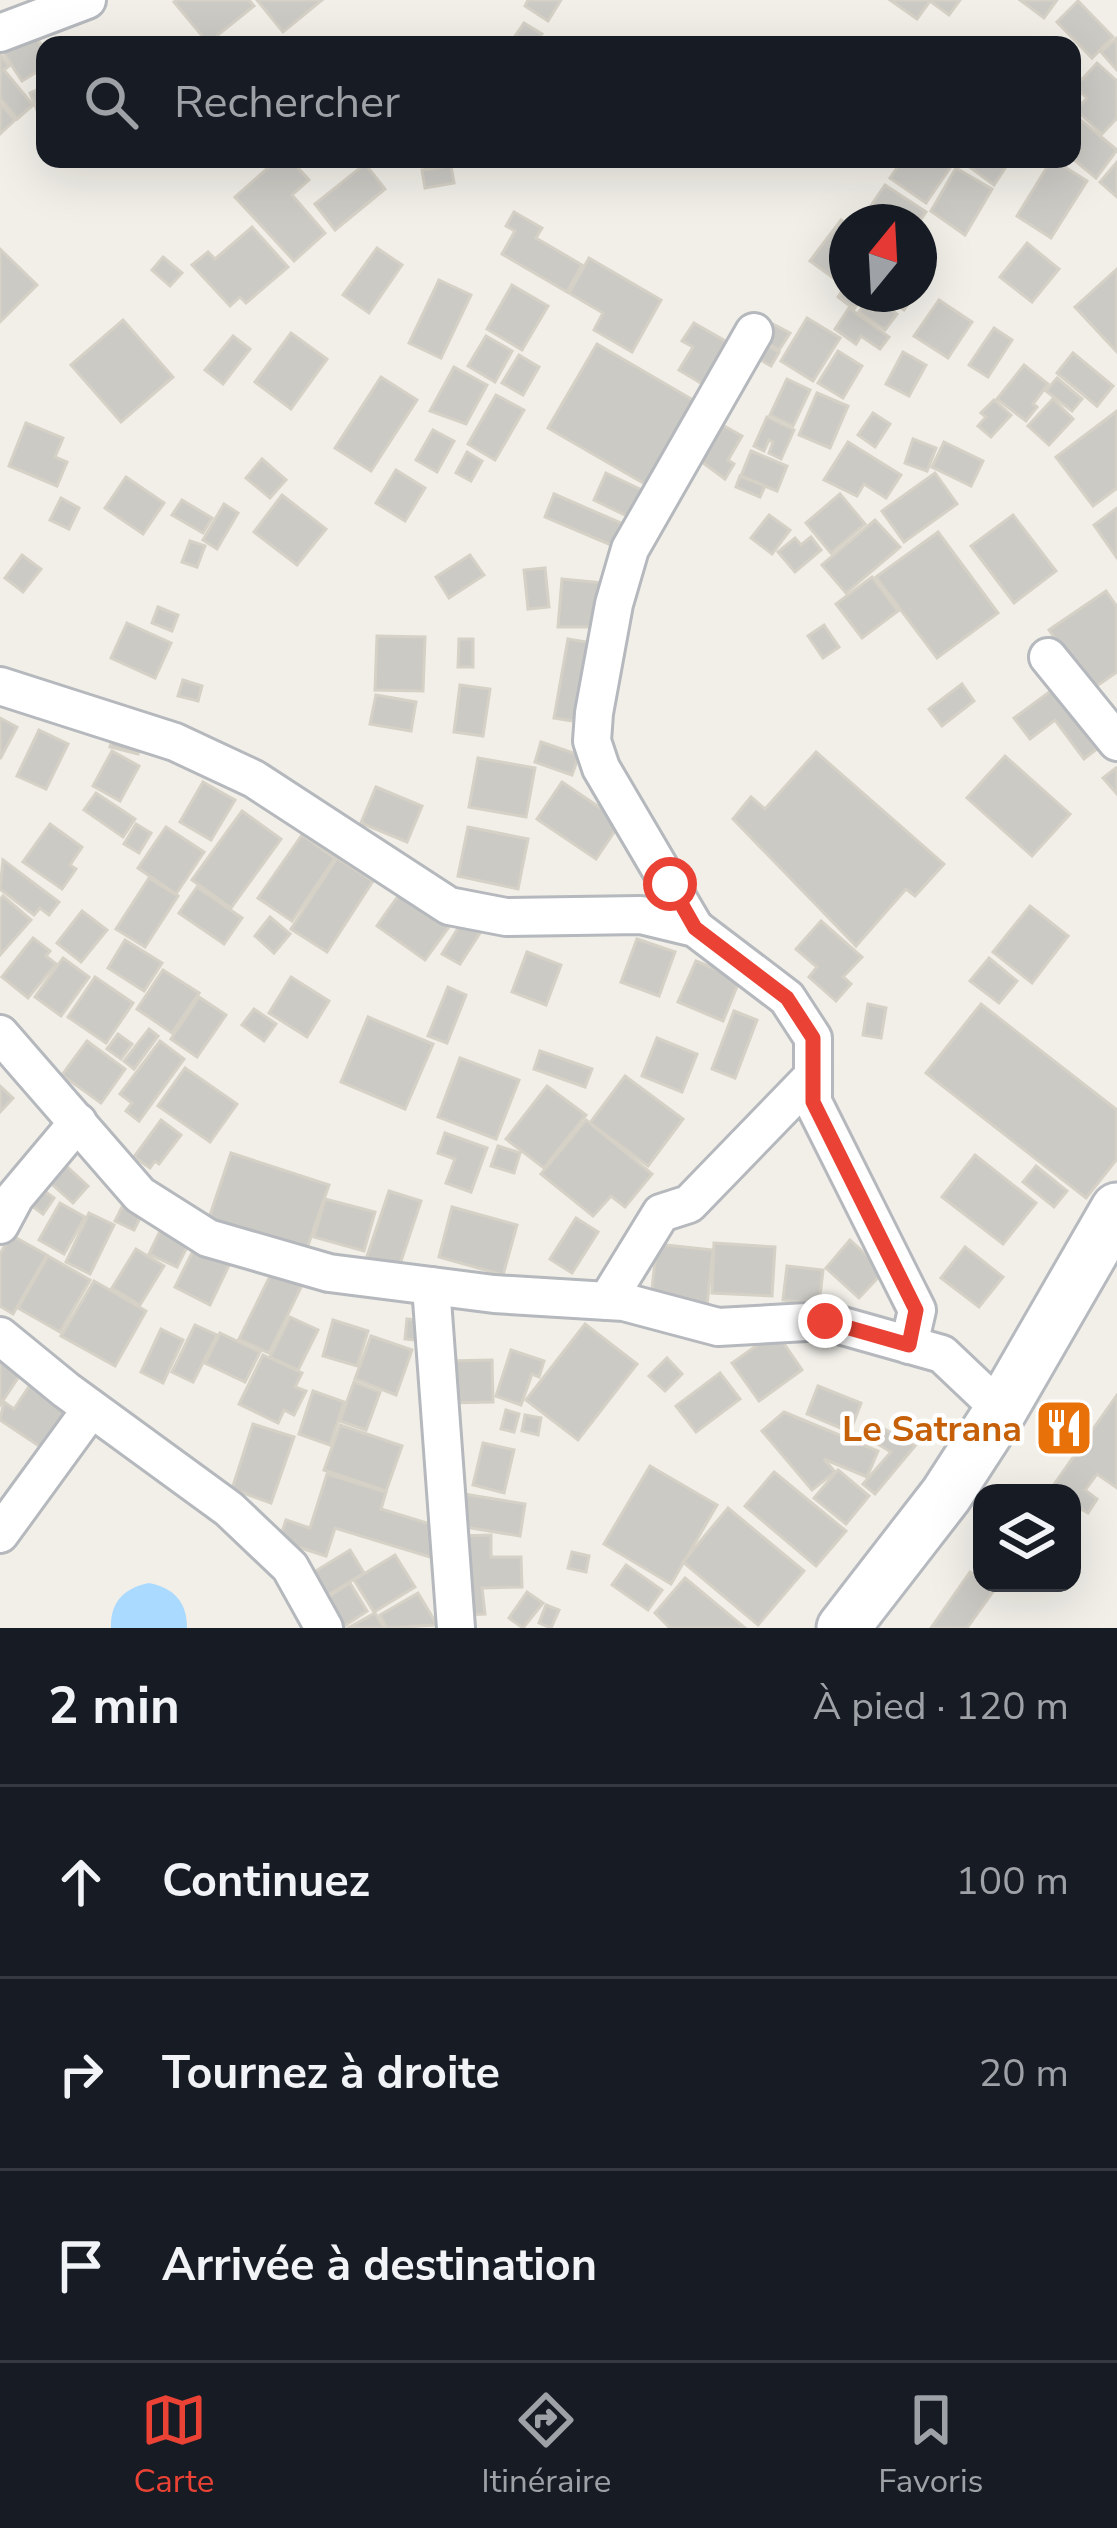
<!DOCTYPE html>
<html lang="fr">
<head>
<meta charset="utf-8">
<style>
	body { margin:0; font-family:"Nunito Sans",sans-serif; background:#20242c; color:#f1f3f6 }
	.controls { position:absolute; right:36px; bottom:36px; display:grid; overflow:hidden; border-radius:24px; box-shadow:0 12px 48px #0002 }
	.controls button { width:108px; height:108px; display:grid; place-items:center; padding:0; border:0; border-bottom:3px solid #363941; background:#171b24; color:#f1f3f6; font:60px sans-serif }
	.compass { position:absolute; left:829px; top:204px; width:108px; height:108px; border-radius:50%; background:#171b24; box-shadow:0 12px 48px #0002; rotate:18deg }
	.stop { position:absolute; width:36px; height:36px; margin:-27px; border:9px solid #ea4335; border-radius:50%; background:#fff }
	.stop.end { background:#ea4335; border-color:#fff; box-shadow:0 3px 12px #0008 }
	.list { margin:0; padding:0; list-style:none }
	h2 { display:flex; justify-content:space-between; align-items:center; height:156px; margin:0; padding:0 48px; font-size:51px }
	h2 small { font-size:39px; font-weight:400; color:#9ea1a6 }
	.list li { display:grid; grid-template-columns:78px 1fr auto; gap:36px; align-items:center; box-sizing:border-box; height:192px; padding:0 48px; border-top:3px solid #363941 }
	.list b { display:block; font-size:45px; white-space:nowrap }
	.list em { font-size:39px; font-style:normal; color:#9ea1a6 }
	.icon { flex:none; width:66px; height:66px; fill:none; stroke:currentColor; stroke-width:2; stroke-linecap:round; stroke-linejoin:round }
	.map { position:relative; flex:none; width:1117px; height:1628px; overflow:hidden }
	.search { position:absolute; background:#171b24; box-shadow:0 12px 48px #0002; left:36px; right:36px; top:36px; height:132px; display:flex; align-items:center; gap:30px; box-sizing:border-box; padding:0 42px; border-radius:24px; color:#9ea1a6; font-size:45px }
	.sheet { height:732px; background:#171b24 }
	nav { display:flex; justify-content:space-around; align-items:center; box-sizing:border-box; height:168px; border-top:3px solid #363941; background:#171b24; font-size:33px; color:#9ea1a6 }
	nav a { display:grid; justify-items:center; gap:6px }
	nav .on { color:#ea4335 }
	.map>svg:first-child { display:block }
	.water { fill:#aadaff }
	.building { fill:#cccac5; stroke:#d6d1c6; stroke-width:3 }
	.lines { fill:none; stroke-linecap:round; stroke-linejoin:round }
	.street-casing { stroke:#b5b8bc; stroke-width:42 }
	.secondary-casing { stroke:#b6babf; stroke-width:57 }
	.street { stroke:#fff; stroke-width:36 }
	.secondary { stroke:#fff; stroke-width:51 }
	.route { stroke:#ea4335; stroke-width:15 }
	.labels { text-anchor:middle; stroke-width:9; stroke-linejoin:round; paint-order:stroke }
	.food-label { font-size:36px; font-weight:bold; fill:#c56008; stroke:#fff; text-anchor:end }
</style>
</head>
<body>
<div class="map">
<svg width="1117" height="1628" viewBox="0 0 1117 1628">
	<rect width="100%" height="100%" fill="#f1efe8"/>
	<path class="water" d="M149,1583C174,1588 187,1602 187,1628H111C110,1602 124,1588 149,1583Z"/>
	<g class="building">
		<polygon points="177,0 249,0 254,6 208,43 174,2"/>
		<polygon points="257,0 322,0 283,32"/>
		<polygon points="528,0 561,0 548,21 525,6"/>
		<polygon points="890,0 960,0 949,15 930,1 917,19"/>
		<polygon points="1020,0 1057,0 1044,18"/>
		<polygon points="1078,1 1113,37 1092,58 1057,22"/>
		<polygon points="524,23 542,34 534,45 509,45"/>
		<polygon points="32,30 45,51 45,67 22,81 1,49"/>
		<polygon points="1117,38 1117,70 1101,52"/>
		<polygon points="0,54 9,66 4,70 33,105 17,119 0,98"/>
		<polygon points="1097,63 1117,81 1117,118 1102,134 1076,110 1087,98 1075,87"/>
		<polygon points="45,86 45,130 30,93"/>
		<polygon points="0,103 15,120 0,134"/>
		<polygon points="1072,113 1117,150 1096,178 1072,158"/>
		<polygon points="278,159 290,159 309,180 292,195 325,233 294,261 235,197"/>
		<polygon points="903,159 949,159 954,162 926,203 890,178"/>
		<polygon points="959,159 1011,159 994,185"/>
		<polygon points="1052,159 1087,181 1051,238 1017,216"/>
		<polygon points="1117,162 1117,197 1100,182"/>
		<polygon points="365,164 385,189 335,230 315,204"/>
		<polygon points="451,166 454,183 425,188 422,170"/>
		<polygon points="956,168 992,189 965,235 931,211"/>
		<polygon points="885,185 926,212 919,222 873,222 864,216"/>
		<polygon points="514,212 542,228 536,238 582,265 567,292 502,254 515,231 506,226"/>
		<polygon points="841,220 847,224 847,280 843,285 810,261"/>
		<polygon points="252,227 288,267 246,303 240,297 230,306 192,265 208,252 215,259"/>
		<polygon points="1027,243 1059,269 1032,302 1000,277"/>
		<polygon points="377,248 402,265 369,313 343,295"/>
		<polygon points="0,249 37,285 0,322"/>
		<polygon points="163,257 182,273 170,286 152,270"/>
		<polygon points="589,258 661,300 632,352 594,330 603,313 569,293"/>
		<polygon points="1117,269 1117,352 1075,307"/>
		<polygon points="439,280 471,295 441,358 409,343"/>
		<polygon points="512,285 548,306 522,350 487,329"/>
		<polygon points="846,285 847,294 862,297 854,309 838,297"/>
		<polygon points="891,294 915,294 904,310 888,299"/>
		<polygon points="939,300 972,322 948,358 914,336"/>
		<polygon points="879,301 897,314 885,330 859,312 864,305 873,311"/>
		<polygon points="849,308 889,337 880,349 861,336 856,344 835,329"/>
		<polygon points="807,318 840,338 813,381 781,361"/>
		<polygon points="123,320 173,377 121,422 71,365"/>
		<polygon points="694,323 729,343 704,385 679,370 693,347 682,341"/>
		<polygon points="773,324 790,333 779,350 763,341"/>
		<polygon points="994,328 1012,340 988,377 969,365"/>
		<polygon points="291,333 327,359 291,409 255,382"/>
		<polygon points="233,336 250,349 223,384 205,370"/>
		<polygon points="486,336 512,351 495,382 468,366"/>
		<polygon points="762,342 779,352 771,366 754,356"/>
		<polygon points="597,344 705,407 657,491 548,428"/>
		<polygon points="838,351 862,366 843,398 818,383"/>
		<polygon points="903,352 926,365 909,396 886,384"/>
		<polygon points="1073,353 1113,386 1097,406 1057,373"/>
		<polygon points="519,355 539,367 523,395 502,383"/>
		<polygon points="1024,365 1048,384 1033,404 1037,407 1026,421 997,399"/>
		<polygon points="454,367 487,385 466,424 430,411"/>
		<polygon points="381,377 417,400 371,471 335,448"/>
		<polygon points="1057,378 1082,399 1072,411 1046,391"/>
		<polygon points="787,379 810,390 793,426 770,415"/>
		<polygon points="817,393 848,406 830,448 799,435"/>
		<polygon points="496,395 524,410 495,460 468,444"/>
		<polygon points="1053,399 1073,419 1049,445 1028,426"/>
		<polygon points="994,400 1011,415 991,437 978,426 986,417 981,413"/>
		<polygon points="1117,411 1117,488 1093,506 1056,457"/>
		<polygon points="873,413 890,424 875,447 858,435"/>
		<polygon points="767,417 794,430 781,459 769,453 773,442 769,440 764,451 754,446"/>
		<polygon points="26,423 63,438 55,457 67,462 57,486 9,466"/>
		<polygon points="719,423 742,436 728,460 734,464 725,479 698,459"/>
		<polygon points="433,430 454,441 437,472 416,460"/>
		<polygon points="913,439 936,448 927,471 905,463"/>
		<polygon points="848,442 901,475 886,498 864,484 857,496 824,480"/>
		<polygon points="944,442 983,461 971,486 932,467"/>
		<polygon points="751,451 787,466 777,491 741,476"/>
		<polygon points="467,452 482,461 471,481 456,473"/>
		<polygon points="262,459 286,480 270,498 246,478"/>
		<polygon points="396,470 425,488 405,521 376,503"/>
		<polygon points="606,473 646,492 633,519 594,500"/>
		<polygon points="935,473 957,504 904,542 882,511"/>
		<polygon points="740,476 765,486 760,497 736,487"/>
		<polygon points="126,477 164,503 143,534 105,508"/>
		<polygon points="554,494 621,523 611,545 545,517"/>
		<polygon points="840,494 865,524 831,553 806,523"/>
		<polygon points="282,495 326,529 297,565 254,532"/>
		<polygon points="61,498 79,508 69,529 50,520"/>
		<polygon points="182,500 212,518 203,533 172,515"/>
		<polygon points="224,504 238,513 217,549 203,540"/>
		<polygon points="1117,508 1117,558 1094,525"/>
		<polygon points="769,515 790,530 772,554 751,538"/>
		<polygon points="1013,515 1056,571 1014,603 971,546"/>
		<polygon points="875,520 900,547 846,593 822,565"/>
		<polygon points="938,532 998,613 937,658 876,577"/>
		<polygon points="811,537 821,550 795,572 778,552 795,538 801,545"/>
		<polygon points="190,541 205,546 197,567 182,562"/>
		<polygon points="22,555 41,569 23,592 5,578"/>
		<polygon points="470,555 484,575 449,598 436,577"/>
		<polygon points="545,568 549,607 528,609 524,570"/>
		<polygon points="872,577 898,611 862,638 836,604"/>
		<polygon points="562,579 605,583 600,627 558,627"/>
		<polygon points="1106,591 1117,607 1117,672 1091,690 1049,630"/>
		<polygon points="158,607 178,615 172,631 152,623"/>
		<polygon points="127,623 171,643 155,678 111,658"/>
		<polygon points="824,625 839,647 823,658 808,636"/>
		<polygon points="377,636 425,637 423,691 375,690"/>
		<polygon points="459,639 473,639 473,667 458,667"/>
		<polygon points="568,639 598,644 585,723 554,718"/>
		<polygon points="183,680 202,686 198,701 178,696"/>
		<polygon points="962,684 974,701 942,726 929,709"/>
		<polygon points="460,685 490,689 483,736 454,732"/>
		<polygon points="1052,690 1097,749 1084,759 1055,720 1030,739 1014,718"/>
		<polygon points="376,695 416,702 411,731 370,724"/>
		<polygon points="0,718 17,727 0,759"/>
		<polygon points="116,727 143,735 138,754 110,747"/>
		<polygon points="39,730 68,744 46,789 17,776"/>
		<polygon points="541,742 579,755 572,775 535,762"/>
		<polygon points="112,751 139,766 120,801 93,786"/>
		<polygon points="816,752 944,864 915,896 906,889 856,946 733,819 751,797 765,809"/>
		<polygon points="1005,756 1070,814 1032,856 967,798"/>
		<polygon points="478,758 535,768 526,817 469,807"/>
		<polygon points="1116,768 1117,769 1117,794 1103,778"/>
		<polygon points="203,782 235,800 211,840 180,822"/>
		<polygon points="562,782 621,822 596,859 537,819"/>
		<polygon points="376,787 422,806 407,842 361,823"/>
		<polygon points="96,793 135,819 123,837 84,810"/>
		<polygon points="242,811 281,839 231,908 192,880"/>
		<polygon points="50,824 82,847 70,865 76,869 62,889 23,862"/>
		<polygon points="136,824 151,833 139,853 124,844"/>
		<polygon points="166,827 204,852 176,894 138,868"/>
		<polygon points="468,827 528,839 518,889 458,876"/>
		<polygon points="302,835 335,858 292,921 258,898"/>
		<polygon points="337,858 373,881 327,952 291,929"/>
		<polygon points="3,860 59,902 49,915 40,908 34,915 0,889"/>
		<polygon points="149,878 178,896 145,947 116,929"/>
		<polygon points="197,887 242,918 224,944 179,913"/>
		<polygon points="403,889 451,924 425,960 377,926"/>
		<polygon points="3,896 31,920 0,955 0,900"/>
		<polygon points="1030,906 1068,936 1032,983 993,952"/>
		<polygon points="82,911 107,930 81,962 57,943"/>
		<polygon points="270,917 290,934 274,953 255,936"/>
		<polygon points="821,921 862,957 843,977 851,984 836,1001 809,977 817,967 796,949"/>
		<polygon points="462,922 480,933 460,964 442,954"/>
		<polygon points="33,938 50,951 46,956 56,964 28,998 2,977"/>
		<polygon points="637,939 675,952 659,996 621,982"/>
		<polygon points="125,940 162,963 144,991 108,968"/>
		<polygon points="527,952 561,965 546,1005 512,992"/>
		<polygon points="63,958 89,977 61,1016 35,997"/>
		<polygon points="989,958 1017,981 999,1003 970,981"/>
		<polygon points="696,961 740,979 723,1021 678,1002"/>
		<polygon points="163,970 199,993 172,1033 137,1009"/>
		<polygon points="95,977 133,1003 106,1043 68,1017"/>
		<polygon points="291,977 329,1001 307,1037 269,1013"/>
		<polygon points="448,987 466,995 447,1043 428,1036"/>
		<polygon points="199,997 226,1015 197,1057 171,1039"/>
		<polygon points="868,1004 886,1008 881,1038 863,1035"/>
		<polygon points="981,1004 1117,1110 1117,1159 1086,1198 926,1073"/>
		<polygon points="254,1009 276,1024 264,1041 242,1025"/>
		<polygon points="734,1011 757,1020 735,1078 712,1069"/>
		<polygon points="368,1017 433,1044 405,1109 341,1082"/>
		<polygon points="149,1029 158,1036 134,1069 124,1061"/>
		<polygon points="118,1034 132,1044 121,1059 107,1049"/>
		<polygon points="657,1038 697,1054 682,1092 642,1076"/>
		<polygon points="87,1041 125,1069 101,1103 62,1075"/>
		<polygon points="160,1041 184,1059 139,1121 126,1111 132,1103 120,1094"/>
		<polygon points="540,1051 592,1069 585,1087 534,1069"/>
		<polygon points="460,1058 519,1080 496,1139 438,1117"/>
		<polygon points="185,1068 237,1104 210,1142 158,1106"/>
		<polygon points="625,1076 683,1119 648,1166 590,1123"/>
		<polygon points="0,1086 13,1098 0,1112"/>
		<polygon points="547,1086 586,1115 544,1168 506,1139"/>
		<polygon points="161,1120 181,1135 159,1164 155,1161 150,1168 134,1157"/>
		<polygon points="586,1120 652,1174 625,1207 611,1196 593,1216 541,1174"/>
		<polygon points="445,1133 487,1148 471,1192 446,1183 455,1159 438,1153"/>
		<polygon points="498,1146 520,1153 514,1173 491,1166"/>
		<polygon points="231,1153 329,1185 305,1254 208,1221"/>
		<polygon points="975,1155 1036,1203 1003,1244 942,1197"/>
		<polygon points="62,1162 88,1186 73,1203 46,1179"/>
		<polygon points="1036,1166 1067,1191 1054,1207 1023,1182"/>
		<polygon points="35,1184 54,1198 43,1214 24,1200"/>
		<polygon points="389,1191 421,1201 398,1270 366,1259"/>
		<polygon points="325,1199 375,1212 364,1251 314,1237"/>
		<polygon points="60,1203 85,1217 64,1254 39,1240"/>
		<polygon points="123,1205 142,1214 134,1230 115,1221"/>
		<polygon points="452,1207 517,1225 503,1275 439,1257"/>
		<polygon points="89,1213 114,1225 90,1274 66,1262"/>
		<polygon points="576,1218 598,1232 572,1273 550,1259"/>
		<polygon points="161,1229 189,1243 177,1267 149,1254"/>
		<polygon points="11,1235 47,1255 13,1314 0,1306 0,1254"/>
		<polygon points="850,1240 884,1271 859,1298 826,1268"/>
		<polygon points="198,1241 232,1259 210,1305 175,1287"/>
		<polygon points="714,1243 775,1247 772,1296 712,1293"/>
		<polygon points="657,1244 713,1250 707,1305 651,1298"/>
		<polygon points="965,1247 1003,1277 979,1307 941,1278"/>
		<polygon points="136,1249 164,1266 140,1305 112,1288"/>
		<polygon points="48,1256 90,1280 60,1332 18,1308"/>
		<polygon points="276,1264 305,1279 269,1353 239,1339"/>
		<polygon points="787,1266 823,1270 819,1304 783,1300"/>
		<polygon points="94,1281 146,1311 115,1366 61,1336"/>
		<polygon points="290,1317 318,1330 298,1370 270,1357"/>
		<polygon points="407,1319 425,1321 424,1341 405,1339"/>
		<polygon points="333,1320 368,1331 357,1366 323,1356"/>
		<polygon points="585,1324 637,1364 578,1440 526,1400"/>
		<polygon points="195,1325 217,1335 193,1382 172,1372"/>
		<polygon points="161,1329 183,1340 163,1383 141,1372"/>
		<polygon points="776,1332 802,1370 759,1401 732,1363"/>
		<polygon points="220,1333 260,1352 245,1382 205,1363"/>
		<polygon points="371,1336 412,1350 396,1395 355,1379"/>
		<polygon points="511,1350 544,1361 539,1377 532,1374 521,1405 496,1396"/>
		<polygon points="263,1355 302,1373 295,1387 306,1391 294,1415 284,1410 278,1423 239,1404"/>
		<polygon points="667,1358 682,1374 665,1391 649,1376"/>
		<polygon points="492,1360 493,1402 446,1403 446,1361"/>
		<polygon points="0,1361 20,1375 0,1405"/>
		<polygon points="720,1373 740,1399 696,1432 676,1406"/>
		<polygon points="32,1382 72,1409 45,1450 0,1420 4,1402 14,1409"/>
		<polygon points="354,1382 380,1392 366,1430 340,1421"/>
		<polygon points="818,1386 861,1403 850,1432 807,1414"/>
		<polygon points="313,1391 344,1402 330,1445 299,1434"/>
		<polygon points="1117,1395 1117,1488 1097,1474 1085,1490 1097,1499 1088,1513 1081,1509 1072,1522 1072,1493 1048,1493"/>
		<polygon points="506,1410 519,1414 514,1432 501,1429"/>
		<polygon points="784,1412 878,1451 867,1477 824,1459 835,1472 812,1490 762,1431"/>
		<polygon points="525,1415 541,1418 538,1435 522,1431"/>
		<polygon points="253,1424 294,1437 271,1503 232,1489"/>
		<polygon points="340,1425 402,1446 386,1491 324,1470"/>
		<polygon points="879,1426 915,1446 875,1494 863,1484 891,1452 871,1440"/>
		<polygon points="483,1443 514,1450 504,1493 473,1485"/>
		<polygon points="650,1466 717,1505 671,1584 604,1544"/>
		<polygon points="838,1470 869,1496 846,1524 814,1498"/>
		<polygon points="774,1472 846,1531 816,1566 745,1506"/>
		<polygon points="327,1474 386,1492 381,1509 443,1528 433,1558 335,1528 326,1556 279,1541 286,1520 310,1528"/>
		<polygon points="458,1493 525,1504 520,1536 453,1525"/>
		<polygon points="728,1508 804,1571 758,1625 683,1562"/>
		<polygon points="491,1535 491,1557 521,1557 522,1587 482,1588 485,1614 465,1615 461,1579 471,1577 470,1570 460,1571 459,1536"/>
		<polygon points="350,1550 364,1573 325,1597 311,1574"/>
		<polygon points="572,1552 589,1556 586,1572 568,1568"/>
		<polygon points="395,1555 415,1587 374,1612 354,1580"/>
		<polygon points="626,1565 662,1590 648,1610 612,1585"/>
		<polygon points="970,1572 995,1589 967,1628 931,1628"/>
		<polygon points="685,1578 745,1628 670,1628 655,1613"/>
		<polygon points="350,1583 367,1611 343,1627 325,1599"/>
		<polygon points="527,1592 543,1603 523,1628 509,1618"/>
		<polygon points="418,1593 437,1625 387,1628 380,1615"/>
		<polygon points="546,1605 559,1610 551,1628 539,1623"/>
		<polygon points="375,1613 384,1628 348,1628"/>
	</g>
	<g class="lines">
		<defs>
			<g id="street">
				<polyline points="0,33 87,0"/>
				<polyline points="1048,657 1117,742"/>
				<polyline points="0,686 175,742 254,779 449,906 506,917 641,915 695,928 787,998 813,1038 813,1102 917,1310 909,1345"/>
				<polyline points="695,928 601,768 592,741 594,713 614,604 630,549 754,332"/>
				<polyline points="0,1034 140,1195 208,1238 329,1273 494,1294 624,1302 718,1327 825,1321 942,1354 1001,1410"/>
				<polyline points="0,1225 15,1197 78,1122"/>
				<polyline points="431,1286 456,1628"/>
				<polyline points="607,1301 661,1213 689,1204 813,1076"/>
				<polyline points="0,1336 66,1390 229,1509 290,1567 324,1628"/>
				<polyline points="0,1534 91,1409"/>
			</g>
			<polyline id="secondary" points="843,1628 946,1495 1001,1410 1117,1209"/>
		</defs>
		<use href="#street" class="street-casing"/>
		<use href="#secondary" class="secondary-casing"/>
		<use href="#street" class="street"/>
		<use href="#secondary" class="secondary"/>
	</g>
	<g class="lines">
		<polyline class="route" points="670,884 695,928 787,998 813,1038 813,1102 916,1310 909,1345 825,1321"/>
	</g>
	<defs>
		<symbol id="restaurant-square" viewBox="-11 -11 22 22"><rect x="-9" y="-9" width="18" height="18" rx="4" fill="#e8710a" stroke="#fff"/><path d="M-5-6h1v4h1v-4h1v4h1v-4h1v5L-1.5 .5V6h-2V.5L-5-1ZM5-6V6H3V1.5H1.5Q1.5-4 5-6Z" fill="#fff"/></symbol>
	</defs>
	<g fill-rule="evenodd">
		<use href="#restaurant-square" x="1031" y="1395" width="66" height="66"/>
	</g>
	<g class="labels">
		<g class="food-label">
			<text x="1022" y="1441">Le Satrana</text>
		</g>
	</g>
</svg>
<div class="controls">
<button><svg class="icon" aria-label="layers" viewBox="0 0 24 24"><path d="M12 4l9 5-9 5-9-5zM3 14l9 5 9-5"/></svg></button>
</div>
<svg class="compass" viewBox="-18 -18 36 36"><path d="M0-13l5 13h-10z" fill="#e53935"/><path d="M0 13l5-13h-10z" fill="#9ea1a6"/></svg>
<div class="stop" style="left:670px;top:884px"></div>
<div class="stop end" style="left:825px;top:1321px"></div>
<div class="search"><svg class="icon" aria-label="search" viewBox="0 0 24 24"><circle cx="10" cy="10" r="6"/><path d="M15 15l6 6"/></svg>Rechercher</div>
</div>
<section class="sheet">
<h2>2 min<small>À pied · 120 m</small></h2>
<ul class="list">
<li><svg class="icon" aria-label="ahead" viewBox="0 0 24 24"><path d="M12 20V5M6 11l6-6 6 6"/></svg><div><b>Continuez</b></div><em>100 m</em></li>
<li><svg class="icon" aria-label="right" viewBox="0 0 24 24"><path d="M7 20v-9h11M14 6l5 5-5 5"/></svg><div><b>Tournez à droite</b></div><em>20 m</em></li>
<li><svg class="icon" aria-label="arrive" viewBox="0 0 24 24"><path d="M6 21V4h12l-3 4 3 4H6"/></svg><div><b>Arrivée à destination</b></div></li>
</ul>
</section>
<nav>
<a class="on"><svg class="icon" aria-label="map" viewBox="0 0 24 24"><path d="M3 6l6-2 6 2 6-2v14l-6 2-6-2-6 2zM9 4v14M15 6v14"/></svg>Carte</a>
<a><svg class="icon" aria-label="directions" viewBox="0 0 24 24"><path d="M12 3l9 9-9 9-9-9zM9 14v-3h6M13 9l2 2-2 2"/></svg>Itinéraire</a>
<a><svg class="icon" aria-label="saved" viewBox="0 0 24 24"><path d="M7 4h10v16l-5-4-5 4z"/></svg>Favoris</a>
</nav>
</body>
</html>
